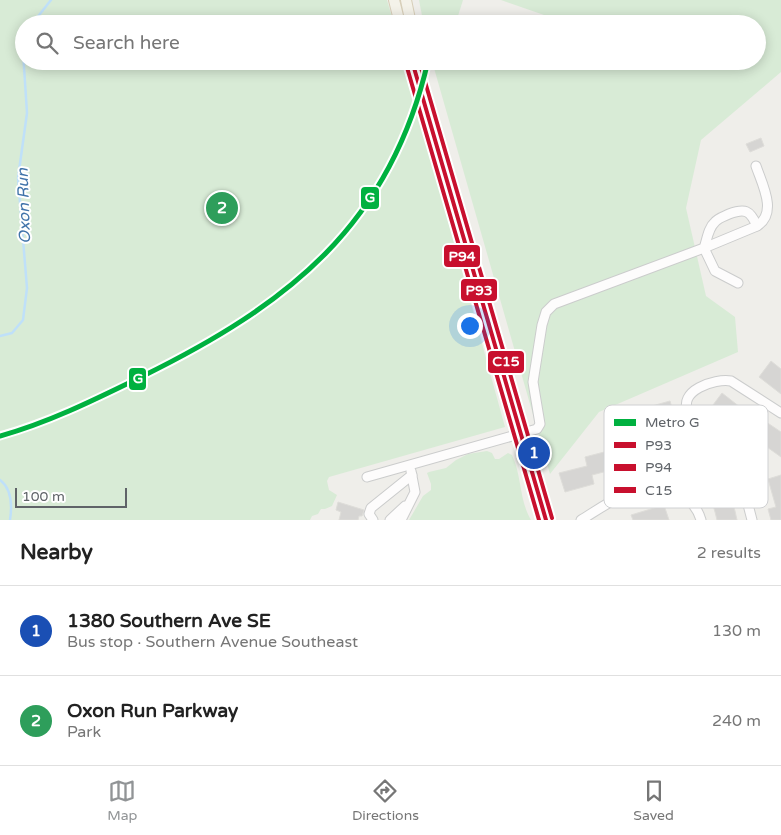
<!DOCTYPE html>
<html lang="en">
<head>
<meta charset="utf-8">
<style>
	body { margin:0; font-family:"Varela Round",sans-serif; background:#f2f2f2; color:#222 }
	.scale { position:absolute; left:15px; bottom:12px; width:112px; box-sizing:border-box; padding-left:5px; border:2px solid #5f6368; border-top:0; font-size:14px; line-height:18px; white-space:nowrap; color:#5f6368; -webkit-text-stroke:4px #fff; paint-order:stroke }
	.you { position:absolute; left:469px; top:325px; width:18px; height:18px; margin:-12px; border:4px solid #fff; border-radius:50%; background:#1a73e8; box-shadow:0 0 0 8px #1a73e833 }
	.badge { display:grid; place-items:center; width:32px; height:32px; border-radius:50%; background:#919496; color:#fff; font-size:16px; font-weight:700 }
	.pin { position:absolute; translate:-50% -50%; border:2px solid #fff; box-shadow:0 1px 5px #0006 }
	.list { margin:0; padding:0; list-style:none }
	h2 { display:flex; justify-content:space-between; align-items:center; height:65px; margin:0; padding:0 20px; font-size:21px }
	h2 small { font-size:16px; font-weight:400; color:#767676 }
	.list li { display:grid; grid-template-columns:32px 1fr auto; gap:15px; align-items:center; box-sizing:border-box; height:90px; padding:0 20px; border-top:1px solid #e0e0e0 }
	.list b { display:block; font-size:19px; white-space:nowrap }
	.list p { margin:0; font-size:16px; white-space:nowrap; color:#767676 }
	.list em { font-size:16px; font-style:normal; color:#767676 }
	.icon { flex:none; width:28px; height:28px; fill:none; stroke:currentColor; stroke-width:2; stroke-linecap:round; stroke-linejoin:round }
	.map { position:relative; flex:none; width:781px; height:520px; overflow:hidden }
	.search { position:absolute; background:#fff; box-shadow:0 2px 12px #0003; left:15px; right:15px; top:15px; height:55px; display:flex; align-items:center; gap:12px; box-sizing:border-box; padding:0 18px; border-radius:28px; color:#767676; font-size:19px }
	.sheet { height:245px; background:#fff }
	nav { display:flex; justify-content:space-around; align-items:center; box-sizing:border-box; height:70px; border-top:1px solid #e0e0e0; background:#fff; font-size:14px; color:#767676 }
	nav a { display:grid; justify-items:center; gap:2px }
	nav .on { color:#919496 }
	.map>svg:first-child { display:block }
	.green { fill:#d8ebd6 }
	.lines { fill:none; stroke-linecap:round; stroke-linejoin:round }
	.stream { stroke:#bfe0f9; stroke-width:2.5 }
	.building { fill:#d6d5d3; stroke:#deddd9 }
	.minor-casing { stroke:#cbcccc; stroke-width:11 }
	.major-casing { stroke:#d7ceb8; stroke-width:12 }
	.minor { stroke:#fdfcfc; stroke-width:9 }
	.major { stroke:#f4f2e9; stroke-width:10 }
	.bus-1-casing { stroke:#fff; stroke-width:8 }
	.bus-2-casing { stroke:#fff; stroke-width:8 }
	.bus-3-casing { stroke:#fff; stroke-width:8 }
	.bus-1 { stroke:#c8102e; stroke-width:4 }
	.bus-2 { stroke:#c8102e; stroke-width:4 }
	.bus-3 { stroke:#c8102e; stroke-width:4 }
	.metro-1-casing { stroke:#fff; stroke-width:9 }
	.metro-1 { stroke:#00b140; stroke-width:5 }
	.labels { text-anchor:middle; stroke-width:4; stroke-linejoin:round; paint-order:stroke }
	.water-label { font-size:16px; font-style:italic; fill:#4174aa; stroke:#fff }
	.key { fill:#fff; stroke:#cfd0d2; stroke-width:1 }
	.key-label { font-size:14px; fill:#5f6368 }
	.line-badge { stroke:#fff; stroke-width:2 }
	.badge-label { font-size:14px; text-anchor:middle; font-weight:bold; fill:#fff }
</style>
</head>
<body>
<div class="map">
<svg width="781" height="520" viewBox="0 0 781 520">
	<rect width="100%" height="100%" fill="#efeeea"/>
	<g class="green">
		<polygon points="0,0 387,0 394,24 24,24 24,61 404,61 505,427 329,477 327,481 329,490 337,495 332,506 325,509 321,509 318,514 312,516 310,520 0,520"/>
		<polygon points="419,0 463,0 457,19 423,21"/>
		<polygon points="501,0 781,0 781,72 701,140 686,208 706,296 735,317 738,352 599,412 550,474 432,61 757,61 757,24 570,24"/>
		<path d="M487,451L492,453L495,459H499L508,453L512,455C522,476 519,500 531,520H409L423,496L431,490V484L427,473L429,472L446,468L456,460L468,454Z"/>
	</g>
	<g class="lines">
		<g class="stream">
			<polyline points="32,24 51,0"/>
			<polyline points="0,336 12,333 23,320 27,288 18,178 27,113 22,36 24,33"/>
			<path d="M0,480C12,489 12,507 10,520"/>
		</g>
	</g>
	<g class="building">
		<polygon points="761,138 764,146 750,152 746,144"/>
		<polygon points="771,361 781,369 781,394 759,377"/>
		<polygon points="722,393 745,411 747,409 781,432 781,457 736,425 734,427 710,409"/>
		<polygon points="670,401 681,439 692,436 702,469 684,474 674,442 663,445 652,406"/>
		<polygon points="623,419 631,448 615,453 619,468 592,475 594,484 565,492 559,473 587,466 585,457 612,450 605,424"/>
		<polygon points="781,475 781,520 771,520 768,509 776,507 768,479"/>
		<polygon points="727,482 735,511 737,520 717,520 715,512 708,488"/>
		<polygon points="338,502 364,510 362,516 359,516 358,520 339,520 341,512 336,510"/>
		<polygon points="664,505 669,520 633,520 631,515"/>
	</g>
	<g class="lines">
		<defs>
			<g id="minor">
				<path d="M738,283L715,271L704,248L757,226C778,213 762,184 756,166"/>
				<polyline points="639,414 655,470 655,487"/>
				<path d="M367,477L537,429L540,424L533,382L542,325L546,312L554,304L704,248C707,240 708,228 715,222C718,218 725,216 729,214C745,208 750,210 757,226"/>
				<polyline points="373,520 369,514 371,508 412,475"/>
				<polyline points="390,520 405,506"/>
				<polyline points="401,520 415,492 411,471"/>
				<path d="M581,520C604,506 637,481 666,488C671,489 675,492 680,494C690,499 698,509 701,520"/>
				<path d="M752,520L733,447L689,413C676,391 715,378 731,381L781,413"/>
			</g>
			<g id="major">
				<polyline points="394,0 400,24"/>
				<polyline points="406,0 411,24"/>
				<polyline points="412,61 415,67 546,520"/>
			</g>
		</defs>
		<use href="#minor" class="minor-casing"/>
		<use href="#major" class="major-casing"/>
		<use href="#minor" class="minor"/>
		<use href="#major" class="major"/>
		<defs>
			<polyline id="bus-1" points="412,61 546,520"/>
			<polyline id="bus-2" points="406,64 539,520"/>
			<polyline id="bus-3" points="419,61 552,518"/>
		</defs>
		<use href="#bus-1" class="bus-1-casing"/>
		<use href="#bus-2" class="bus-2-casing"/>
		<use href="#bus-3" class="bus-3-casing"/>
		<use href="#bus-1" class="bus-1"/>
		<use href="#bus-2" class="bus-2"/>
		<use href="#bus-3" class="bus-3"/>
		<defs>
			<path id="metro-1" d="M0,436C50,422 96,399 143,376C287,305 390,226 428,61"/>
		</defs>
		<use href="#metro-1" class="metro-1-casing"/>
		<use href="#metro-1" class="metro-1"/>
	</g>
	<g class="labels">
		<g class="water-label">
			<text transform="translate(23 206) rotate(-92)" y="6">Oxon Run</text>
		</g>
	</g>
	<rect x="604" y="405" width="164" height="103" rx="8" class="key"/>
	<rect x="614" y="419" width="22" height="7" fill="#00b140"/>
	<rect x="614" y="442" width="22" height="6" fill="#c8102e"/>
	<rect x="614" y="464" width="22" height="7" fill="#c8102e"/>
	<rect x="614" y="487" width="22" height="6" fill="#c8102e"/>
	<g class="key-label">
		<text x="645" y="427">Metro G</text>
		<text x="645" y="450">P93</text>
		<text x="645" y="472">P94</text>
		<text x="645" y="495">C15</text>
	</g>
	<g class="line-badge">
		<rect x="360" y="186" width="20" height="24" rx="5" fill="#00b140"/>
		<rect x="443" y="244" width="38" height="24" rx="5" fill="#c8102e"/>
		<rect x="460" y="278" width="38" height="24" rx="5" fill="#c8102e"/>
		<rect x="487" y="350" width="38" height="24" rx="5" fill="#c8102e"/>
		<rect x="128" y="367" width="19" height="24" rx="5" fill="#00b140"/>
	</g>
	<g class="badge-label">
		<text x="370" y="202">G</text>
		<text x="462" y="261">P94</text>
		<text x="479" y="295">P93</text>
		<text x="506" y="366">C15</text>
		<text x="138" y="383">G</text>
	</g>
</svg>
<div class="scale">100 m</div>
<div class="you"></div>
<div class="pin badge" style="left:534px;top:453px;background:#1a4fb4">1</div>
<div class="pin badge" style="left:222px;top:208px;background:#2e9e5b">2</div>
<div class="search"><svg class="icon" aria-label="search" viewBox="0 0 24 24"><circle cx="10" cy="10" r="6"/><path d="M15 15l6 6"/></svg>Search here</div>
</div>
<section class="sheet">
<h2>Nearby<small>2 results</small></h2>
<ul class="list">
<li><span class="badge" style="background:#1a4fb4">1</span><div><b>1380 Southern Ave SE</b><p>Bus stop · Southern Avenue Southeast</p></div><em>130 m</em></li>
<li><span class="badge" style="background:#2e9e5b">2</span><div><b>Oxon Run Parkway</b><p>Park</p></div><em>240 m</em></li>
</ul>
</section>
<nav>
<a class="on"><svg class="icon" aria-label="map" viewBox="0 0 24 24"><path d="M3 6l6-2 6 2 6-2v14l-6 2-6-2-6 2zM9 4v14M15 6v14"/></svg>Map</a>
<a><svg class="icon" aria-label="directions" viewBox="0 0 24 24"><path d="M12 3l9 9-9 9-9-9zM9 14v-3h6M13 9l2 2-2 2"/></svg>Directions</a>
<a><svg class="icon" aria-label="saved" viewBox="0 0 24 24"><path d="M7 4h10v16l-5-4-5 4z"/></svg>Saved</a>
</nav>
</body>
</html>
